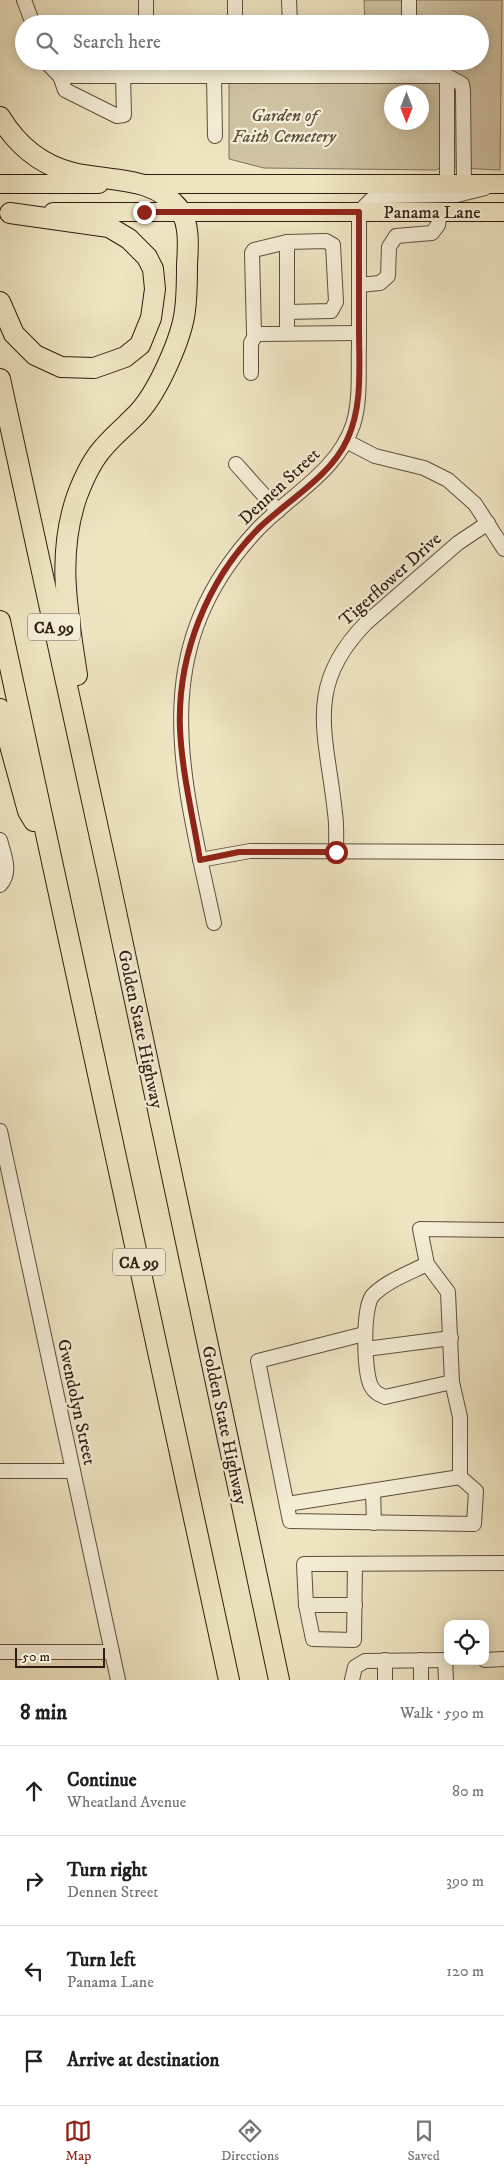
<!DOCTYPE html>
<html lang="en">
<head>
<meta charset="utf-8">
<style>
	body { margin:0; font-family:"IM FELL DW Pica",serif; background:#f2f2f2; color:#202124 }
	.controls { position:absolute; right:15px; bottom:15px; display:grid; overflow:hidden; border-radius:10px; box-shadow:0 2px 12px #0003 }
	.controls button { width:45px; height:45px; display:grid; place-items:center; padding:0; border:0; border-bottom:1px solid #e0e0e0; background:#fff; color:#202124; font:25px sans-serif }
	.compass { position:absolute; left:384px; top:85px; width:45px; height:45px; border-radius:50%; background:#fff; box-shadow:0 2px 12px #0003; rotate:180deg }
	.scale { position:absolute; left:15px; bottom:12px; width:90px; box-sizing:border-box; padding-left:5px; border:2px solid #301c12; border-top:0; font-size:14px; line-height:18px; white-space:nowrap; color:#301c12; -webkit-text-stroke:4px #f5eed7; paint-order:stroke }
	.stop { position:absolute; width:15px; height:15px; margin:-11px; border:4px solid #8f2418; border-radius:50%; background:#fff }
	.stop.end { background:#8f2418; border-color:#fff; box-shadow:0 1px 5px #0008 }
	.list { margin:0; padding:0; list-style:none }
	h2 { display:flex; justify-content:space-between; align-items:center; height:65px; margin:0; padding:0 20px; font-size:21px }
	h2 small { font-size:16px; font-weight:400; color:#757577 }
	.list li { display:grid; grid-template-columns:32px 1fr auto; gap:15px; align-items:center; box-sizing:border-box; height:90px; padding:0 20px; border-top:1px solid #e0e0e0 }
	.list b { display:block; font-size:19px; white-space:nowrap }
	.list p { margin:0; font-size:16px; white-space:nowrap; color:#757577 }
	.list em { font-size:16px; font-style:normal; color:#757577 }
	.icon { flex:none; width:28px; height:28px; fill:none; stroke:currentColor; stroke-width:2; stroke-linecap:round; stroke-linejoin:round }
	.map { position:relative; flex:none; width:504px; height:1680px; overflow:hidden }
	.search { position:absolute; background:#fff; box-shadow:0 2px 12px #0003; left:15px; right:15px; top:15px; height:55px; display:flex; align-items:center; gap:12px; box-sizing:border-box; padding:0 18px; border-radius:28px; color:#757577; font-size:19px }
	.sheet { height:425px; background:#fff }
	nav { display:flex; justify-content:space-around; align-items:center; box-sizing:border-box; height:70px; border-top:1px solid #e0e0e0; background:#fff; font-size:14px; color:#757577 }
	nav a { display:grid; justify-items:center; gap:2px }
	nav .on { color:#8f2418 }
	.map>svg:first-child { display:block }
	.green { fill:#cfc3a4; stroke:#80705b; fill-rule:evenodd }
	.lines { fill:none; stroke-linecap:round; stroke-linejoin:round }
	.minor-casing { stroke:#604e3e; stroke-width:16 }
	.major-casing { stroke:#301c12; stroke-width:20 }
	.highway-casing { stroke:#301c12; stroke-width:22 }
	.minor { stroke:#f5eed7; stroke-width:14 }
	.major { stroke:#efe5c2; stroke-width:18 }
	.highway { stroke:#efe5c2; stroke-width:20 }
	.route { stroke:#8f2418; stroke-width:6 }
	.labels { text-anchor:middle; stroke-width:4.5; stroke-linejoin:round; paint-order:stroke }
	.shield { fill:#f5eed7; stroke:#6b5b4d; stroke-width:1 }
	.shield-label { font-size:16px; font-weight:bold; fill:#301c12 }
	.park-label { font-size:18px; font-style:italic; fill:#604e3e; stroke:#f5eed7 }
	.street-label { font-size:18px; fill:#301c12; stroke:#f5eed7 }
</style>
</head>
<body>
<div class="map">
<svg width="504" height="1680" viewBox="0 0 504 1680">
	<rect width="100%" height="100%" fill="#efe5c2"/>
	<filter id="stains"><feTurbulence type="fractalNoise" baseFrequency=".004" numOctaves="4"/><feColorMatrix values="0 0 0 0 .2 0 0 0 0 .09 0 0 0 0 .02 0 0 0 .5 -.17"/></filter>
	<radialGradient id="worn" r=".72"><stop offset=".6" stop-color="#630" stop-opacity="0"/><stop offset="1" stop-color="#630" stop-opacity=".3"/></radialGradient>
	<path class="green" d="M364,0H502L500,170L440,167L437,170L264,168L229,159V81L365,82V61H480V24H365ZM392,92H422V122H392Z"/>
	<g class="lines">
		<defs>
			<g id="minor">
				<polyline points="24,0 33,24"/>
				<polyline points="146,0 146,24"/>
				<polyline points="289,0 290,24"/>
				<polyline points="409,0 409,24"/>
				<polyline points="235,24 235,0"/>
				<polyline points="45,61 60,76 447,76"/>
				<polyline points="146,61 147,76"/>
				<polyline points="290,61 290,76"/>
				<polyline points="60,76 65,90 117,116 124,115 123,76"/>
				<polyline points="214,76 215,136"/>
				<polyline points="234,76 234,61"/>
				<polyline points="447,184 447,76 462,84 463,91 464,184"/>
				<polyline points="359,285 380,283 388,276 389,247 396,236 432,233 438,225 440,212"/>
				<polyline points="287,312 331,311 336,302 333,245 326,241 287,242"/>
				<polyline points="287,333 287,242 254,250 252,253 254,333 256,334 359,333"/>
				<polyline points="251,373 251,343 256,334"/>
				<polyline points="346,441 375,456 424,468 448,480 475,504 504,549"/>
				<polyline points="236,464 278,511"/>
				<path d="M0,840C4,856 12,872 0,885"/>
				<path d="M336,852C336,839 337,826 335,813C327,735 303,687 366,623L458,543L488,523"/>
				<polyline points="200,860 250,851 504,852"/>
				<path d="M214,923C183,778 143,652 257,530C289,496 337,472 353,425C361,400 358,371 359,344C359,300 359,256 359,212L372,199L385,196L457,195L485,188"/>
				<polyline points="0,1131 118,1680"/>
				<path d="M427,1264C409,1273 387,1281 373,1295C362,1307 364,1372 371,1386C374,1392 378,1394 385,1397L452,1382L448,1292L427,1264L420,1229L504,1230"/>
				<polyline points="364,1334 258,1361 290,1521 474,1524 476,1491 460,1477 460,1417 452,1382"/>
				<polyline points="366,1349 451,1338"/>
				<polyline points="0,1471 73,1471"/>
				<polyline points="373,1491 374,1523"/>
				<polyline points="287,1504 460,1477"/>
				<polyline points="355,1564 354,1640 313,1639 306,1605 304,1564 504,1563"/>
				<polyline points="306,1605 355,1605"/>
				<polyline points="0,1652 112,1652"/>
				<polyline points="385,1660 385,1680"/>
				<polyline points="421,1660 421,1680"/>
				<polyline points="445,1660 446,1680"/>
				<polyline points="485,1660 504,1659"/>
				<polyline points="352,1680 355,1667 365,1661 448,1660"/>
			</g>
			<g id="major">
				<polyline points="0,184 99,184"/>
				<polyline points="140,184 504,184"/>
				<polyline points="53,212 504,212"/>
			</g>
			<g id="highway">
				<path d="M0,117C17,145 40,165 73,173C111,182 153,175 180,210C190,224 188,248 187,265C187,280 187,295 185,310C182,338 158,391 139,412C128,424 115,434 104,447C92,460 83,480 77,496C56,556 68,614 77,675"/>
				<polyline points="0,302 14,334 35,355 61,367 94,368 125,357 140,345 151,318 155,289 153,269 147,257 129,239 109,227 10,213"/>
				<polyline points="0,379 108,874 279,1680"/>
				<polyline points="0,621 229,1680"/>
				<polyline points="0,709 28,811 34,821"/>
			</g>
		</defs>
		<use href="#minor" class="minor-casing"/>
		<use href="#major" class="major-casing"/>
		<use href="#highway" class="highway-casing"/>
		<use href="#minor" class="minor"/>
		<use href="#major" class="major"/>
		<use href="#highway" class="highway"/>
	</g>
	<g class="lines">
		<path class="route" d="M144,212H359C359,251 359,290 359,329C359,366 363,406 347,440C330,477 288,500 259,528C207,580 177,656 180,729C182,773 193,817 200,860L239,852H336"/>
	</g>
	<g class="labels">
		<g class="shield">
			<rect x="28" y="613.5" width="52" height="27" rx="4"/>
			<rect x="113" y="1248.5" width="52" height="27" rx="4"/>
		</g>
		<g class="shield-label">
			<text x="54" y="633">CA 99</text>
			<text x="139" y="1268">CA 99</text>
		</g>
		<g class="park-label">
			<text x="284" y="121">Garden of<tspan x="284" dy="21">Faith Cemetery</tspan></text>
		</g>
		<g class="street-label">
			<text x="432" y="218">Panama Lane</text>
			<text transform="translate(279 486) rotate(-43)" y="6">Dennen Street</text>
			<text transform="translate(390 579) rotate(-42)" y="6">Tigerflower Drive</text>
			<text transform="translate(141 1029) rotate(78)" y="6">Golden State Highway</text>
			<text transform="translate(77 1402) rotate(78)" y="6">Gwendolyn Street</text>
			<text transform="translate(225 1425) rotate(78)" y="6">Golden State Highway</text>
		</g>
	</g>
	<rect width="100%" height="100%" filter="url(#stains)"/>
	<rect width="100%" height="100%" fill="url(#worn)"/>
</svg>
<div class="controls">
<button><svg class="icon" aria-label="locate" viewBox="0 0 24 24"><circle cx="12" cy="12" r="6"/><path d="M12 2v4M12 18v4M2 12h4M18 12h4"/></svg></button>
</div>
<svg class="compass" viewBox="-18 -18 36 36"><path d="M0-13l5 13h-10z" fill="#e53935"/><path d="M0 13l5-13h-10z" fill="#757577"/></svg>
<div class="scale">50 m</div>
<div class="stop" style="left:336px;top:852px"></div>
<div class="stop end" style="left:144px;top:212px"></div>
<div class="search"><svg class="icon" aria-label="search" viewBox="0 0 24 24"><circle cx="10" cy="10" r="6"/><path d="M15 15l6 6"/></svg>Search here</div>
</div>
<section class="sheet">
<h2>8 min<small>Walk · 590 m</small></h2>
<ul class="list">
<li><svg class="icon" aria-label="ahead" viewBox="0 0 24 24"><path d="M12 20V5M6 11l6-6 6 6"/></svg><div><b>Continue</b><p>Wheatland Avenue</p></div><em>80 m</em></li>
<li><svg class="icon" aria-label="right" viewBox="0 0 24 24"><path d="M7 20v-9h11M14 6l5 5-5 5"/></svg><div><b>Turn right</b><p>Dennen Street</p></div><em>390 m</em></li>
<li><svg class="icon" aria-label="left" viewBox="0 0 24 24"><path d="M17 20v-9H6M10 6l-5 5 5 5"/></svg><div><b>Turn left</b><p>Panama Lane</p></div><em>120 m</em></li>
<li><svg class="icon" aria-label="arrive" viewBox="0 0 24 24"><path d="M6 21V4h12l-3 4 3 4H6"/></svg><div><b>Arrive at destination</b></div></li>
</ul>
</section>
<nav>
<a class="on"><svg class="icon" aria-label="map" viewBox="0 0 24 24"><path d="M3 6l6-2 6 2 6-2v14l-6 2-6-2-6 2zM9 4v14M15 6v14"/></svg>Map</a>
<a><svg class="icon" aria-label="directions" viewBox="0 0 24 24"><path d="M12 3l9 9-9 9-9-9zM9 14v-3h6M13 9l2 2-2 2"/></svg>Directions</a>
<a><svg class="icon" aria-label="saved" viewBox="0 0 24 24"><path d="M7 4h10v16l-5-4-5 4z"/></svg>Saved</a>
</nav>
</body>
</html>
